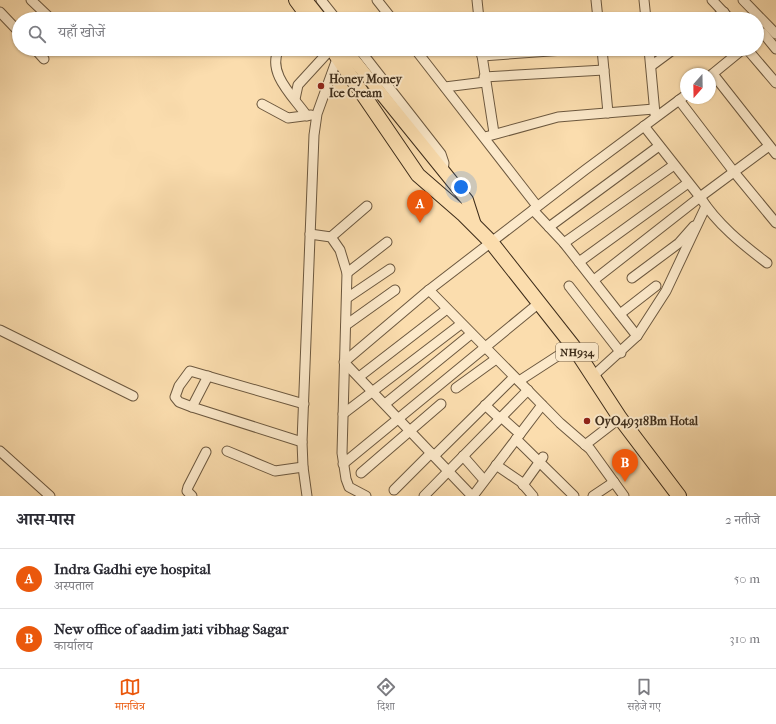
<!DOCTYPE html>
<html lang="hi">
<head>
<meta charset="utf-8">
<style>
	body { margin:0; font-family:"IM FELL French Canon","Noto Serif Devanagari",serif; background:#f2f2f3; color:#2b2b33 }
	.compass { position:absolute; left:680px; top:68px; width:36px; height:36px; border-radius:50%; background:#fff; box-shadow:0 1px 3px #0004; rotate:200deg }
	.you { position:absolute; left:461px; top:187px; width:14px; height:14px; margin:-10px; border:3px solid #fff; border-radius:50%; background:#1a73e8; box-shadow:0 0 0 6px #1a73e833 }
	.badge { display:grid; place-items:center; width:26px; height:26px; border-radius:50%; background:#ea580c; color:#fff; font-size:13px; font-weight:700 }
	.pin { position:absolute; translate:-50% -33px; filter:drop-shadow(0 1px 2px #0008) }
	.pin::after { content:''; position:absolute; top:21px; width:14px; height:12px; background:inherit; clip-path:polygon(0 0,100% 0,50% 100%) }
	.list { margin:0; padding:0; list-style:none }
	h2 { display:flex; justify-content:space-between; align-items:center; height:52px; margin:0; padding:0 16px; font-size:17px }
	h2 small { font-size:13px; font-weight:400; color:#7c7c81 }
	.list li { display:grid; grid-template-columns:26px 1fr auto; gap:12px; align-items:center; box-sizing:border-box; height:60px; padding:0 16px; border-top:1px solid #e1e1e2 }
	.list b { display:block; font-size:15px; white-space:nowrap }
	.list p { margin:0; font-size:13px; white-space:nowrap; color:#7c7c81 }
	.list em { font-size:13px; font-style:normal; color:#7c7c81 }
	.icon { flex:none; width:22px; height:22px; fill:none; stroke:currentColor; stroke-width:2; stroke-linecap:round; stroke-linejoin:round }
	.map { position:relative; flex:none; width:776px; height:496px; overflow:hidden }
	.search { position:absolute; background:#fff; box-shadow:0 1px 3px #0004; left:12px; right:12px; top:12px; height:44px; display:flex; align-items:center; gap:10px; box-sizing:border-box; padding:0 14px; border-radius:22px; color:#7c7c81; font-size:15px }
	.sheet { height:172px; background:#fff }
	nav { display:flex; justify-content:space-around; align-items:center; box-sizing:border-box; height:56px; border-top:1px solid #e1e1e2; background:#fff; font-size:11px; color:#7c7c81 }
	nav a { display:grid; justify-items:center; gap:2px }
	nav .on { color:#ea580c }
	.map>svg:first-child { display:block }
	.lines { fill:none; stroke-linecap:round; stroke-linejoin:round }
	.minor-casing { stroke:#6c583f; stroke-width:11 }
	.major-casing { stroke:#3d2c1a; stroke-width:14 }
	.highway-casing { stroke:#3d2c1a; stroke-width:16 }
	.minor { stroke:#fce9ca; stroke-width:9 }
	.major { stroke:#fbddae; stroke-width:12 }
	.highway { stroke:#fbddae; stroke-width:14 }
	.poi-dot { fill:#8f2418; stroke:#fce9ca; stroke-width:1.5 }
	.labels { text-anchor:middle; stroke-width:4; stroke-linejoin:round; paint-order:stroke }
	.shield { fill:#fce9ca; stroke:#76654f; stroke-width:1 }
	.shield-label { font-size:11px; font-weight:bold; fill:#3d2c1a }
	.poi-label { font-size:12px; font-weight:bold; fill:#3d2c1a; stroke:#fce9ca; text-anchor:start }
</style>
</head>
<body>
<div class="map">
<svg width="776" height="496" viewBox="0 0 776 496">
	<rect width="100%" height="100%" fill="#fbddae"/>
	<filter id="stains"><feTurbulence type="fractalNoise" baseFrequency=".005" numOctaves="4"/><feColorMatrix values="0 0 0 0 .2 0 0 0 0 .09 0 0 0 0 .02 0 0 0 .5 -.17"/></filter>
	<radialGradient id="worn" r=".72"><stop offset=".6" stop-color="#630" stop-opacity="0"/><stop offset="1" stop-color="#630" stop-opacity=".3"/></radialGradient>
	<g class="lines">
		<defs>
			<g id="minor">
				<polyline points="31,0 51,19"/>
				<polyline points="321,0 336,19"/>
				<polyline points="377,0 392,19"/>
				<polyline points="477,0 479,19"/>
				<polyline points="596,0 598,19"/>
				<polyline points="644,0 646,19"/>
				<polyline points="712,0 730,19"/>
				<polyline points="743,0 776,34"/>
				<polyline points="0,12 19,32"/>
				<polyline points="714,19 724,12"/>
				<polyline points="763,33 776,49"/>
				<polyline points="35,49 44,59"/>
				<path d="M279,49C266,73 294,97 307,116"/>
				<polyline points="359,49 441,154 444,163 443,172"/>
				<polyline points="415,49 537,206"/>
				<polyline points="481,49 494,133"/>
				<polyline points="602,49 608,113"/>
				<polyline points="649,49 655,114"/>
				<polyline points="747,49 776,83"/>
				<polyline points="482,56 578,49"/>
				<polyline points="651,66 674,49"/>
				<polyline points="713,74 776,154"/>
				<polyline points="710,76 743,49"/>
				<polyline points="484,77 604,70"/>
				<polyline points="445,87 485,82"/>
				<polyline points="295,99 298,85 331,49"/>
				<polyline points="679,100 734,172 776,223"/>
				<polyline points="262,104 288,118 311,115"/>
				<polyline points="644,126 700,197 769,146"/>
				<polyline points="485,137 558,117 654,109"/>
				<polyline points="533,210 564,243 637,336"/>
				<polyline points="549,227 659,146"/>
				<polyline points="310,234 331,237 340,250 347,273 342,453 346,479 349,487 366,496"/>
				<polyline points="331,237 367,206"/>
				<polyline points="564,243 674,165"/>
				<polyline points="579,262 688,183"/>
				<polyline points="347,273 387,242"/>
				<polyline points="632,278 679,243 694,226"/>
				<path d="M594,280L700,197C717,224 742,244 767,263"/>
				<polyline points="569,286 621,353"/>
				<polyline points="429,290 560,423 590,449 624,496"/>
				<polyline points="347,298 390,269"/>
				<polyline points="620,314 656,286"/>
				<polyline points="346,325 395,290"/>
				<polyline points="0,330 133,396"/>
				<polyline points="359,377 447,309"/>
				<polyline points="592,377 637,336 666,291 706,206"/>
				<polyline points="519,381 573,346"/>
				<polyline points="456,388 496,359"/>
				<polyline points="385,404 471,334"/>
				<polyline points="485,405 499,418 501,417 520,434"/>
				<polyline points="192,407 208,376"/>
				<polyline points="343,414 461,324"/>
				<polyline points="516,439 574,496"/>
				<polyline points="302,442 192,407 179,402 175,397 179,386 190,371 304,404"/>
				<polyline points="585,445 620,418"/>
				<polyline points="0,451 50,496"/>
				<polyline points="227,451 275,471 303,467"/>
				<polyline points="434,456 514,377"/>
				<polyline points="463,456 484,480"/>
				<polyline points="343,464 539,303"/>
				<polyline points="496,465 521,482 533,496"/>
				<polyline points="361,473 441,404"/>
				<polyline points="523,485 543,457"/>
				<polyline points="394,490 431,453"/>
				<polyline points="192,496 187,491 188,487 206,452"/>
				<polyline points="307,496 303,467 302,442 314,135 317,114 338,56"/>
				<polyline points="424,496 528,390"/>
				<polyline points="472,496 344,362 429,290 585,170 686,95"/>
				<polyline points="473,496 542,405"/>
				<polyline points="593,496 614,482"/>
			</g>
			<g id="major">
				<polyline points="306,0 321,19"/>
				<polyline points="345,49 467,200 475,225"/>
			</g>
			<g id="highway">
				<polyline points="296,0 310,19"/>
				<polyline points="332,49 418,175 464,215 491,242 573,346 620,418 679,496"/>
			</g>
		</defs>
		<use href="#minor" class="minor-casing"/>
		<use href="#major" class="major-casing"/>
		<use href="#highway" class="highway-casing"/>
		<use href="#minor" class="minor"/>
		<use href="#major" class="major"/>
		<use href="#highway" class="highway"/>
	</g>
	<g class="poi-dot">
		<circle cx="321" cy="86" r="4"/>
		<circle cx="587" cy="421" r="4"/>
	</g>
	<g class="labels">
		<rect class="shield" x="556" y="343" width="42" height="18" rx="3"/>
		<g class="shield-label">
			<text x="577" y="356">NH934</text>
		</g>
		<g class="poi-label">
			<text x="329" y="83">Honey Money<tspan x="329" dy="14">Ice Cream</tspan></text>
			<text x="595" y="425">OyO49318Bm Hotal</text>
		</g>
	</g>
	<rect width="100%" height="100%" filter="url(#stains)"/>
	<rect width="100%" height="100%" fill="url(#worn)"/>
</svg>
<svg class="compass" viewBox="-18 -18 36 36"><path d="M0-13l5 13h-10z" fill="#e53935"/><path d="M0 13l5-13h-10z" fill="#7c7c81"/></svg>
<div class="you"></div>
<div class="pin badge" style="left:420px;top:223px">A</div>
<div class="pin badge" style="left:625px;top:482px">B</div>
<div class="search"><svg class="icon" aria-label="search" viewBox="0 0 24 24"><circle cx="10" cy="10" r="6"/><path d="M15 15l6 6"/></svg>यहाँ खोजें</div>
</div>
<section class="sheet">
<h2>आस-पास<small>2 नतीजे</small></h2>
<ul class="list">
<li><span class="badge">A</span><div><b>Indra Gadhi eye hospital</b><p>अस्पताल</p></div><em>50 m</em></li>
<li><span class="badge">B</span><div><b>New office of aadim jati vibhag Sagar</b><p>कार्यालय</p></div><em>310 m</em></li>
</ul>
</section>
<nav>
<a class="on"><svg class="icon" aria-label="map" viewBox="0 0 24 24"><path d="M3 6l6-2 6 2 6-2v14l-6 2-6-2-6 2zM9 4v14M15 6v14"/></svg>मानचित्र</a>
<a><svg class="icon" aria-label="directions" viewBox="0 0 24 24"><path d="M12 3l9 9-9 9-9-9zM9 14v-3h6M13 9l2 2-2 2"/></svg>दिशा</a>
<a><svg class="icon" aria-label="saved" viewBox="0 0 24 24"><path d="M7 4h10v16l-5-4-5 4z"/></svg>सहेजे गए</a>
</nav>
</body>
</html>
